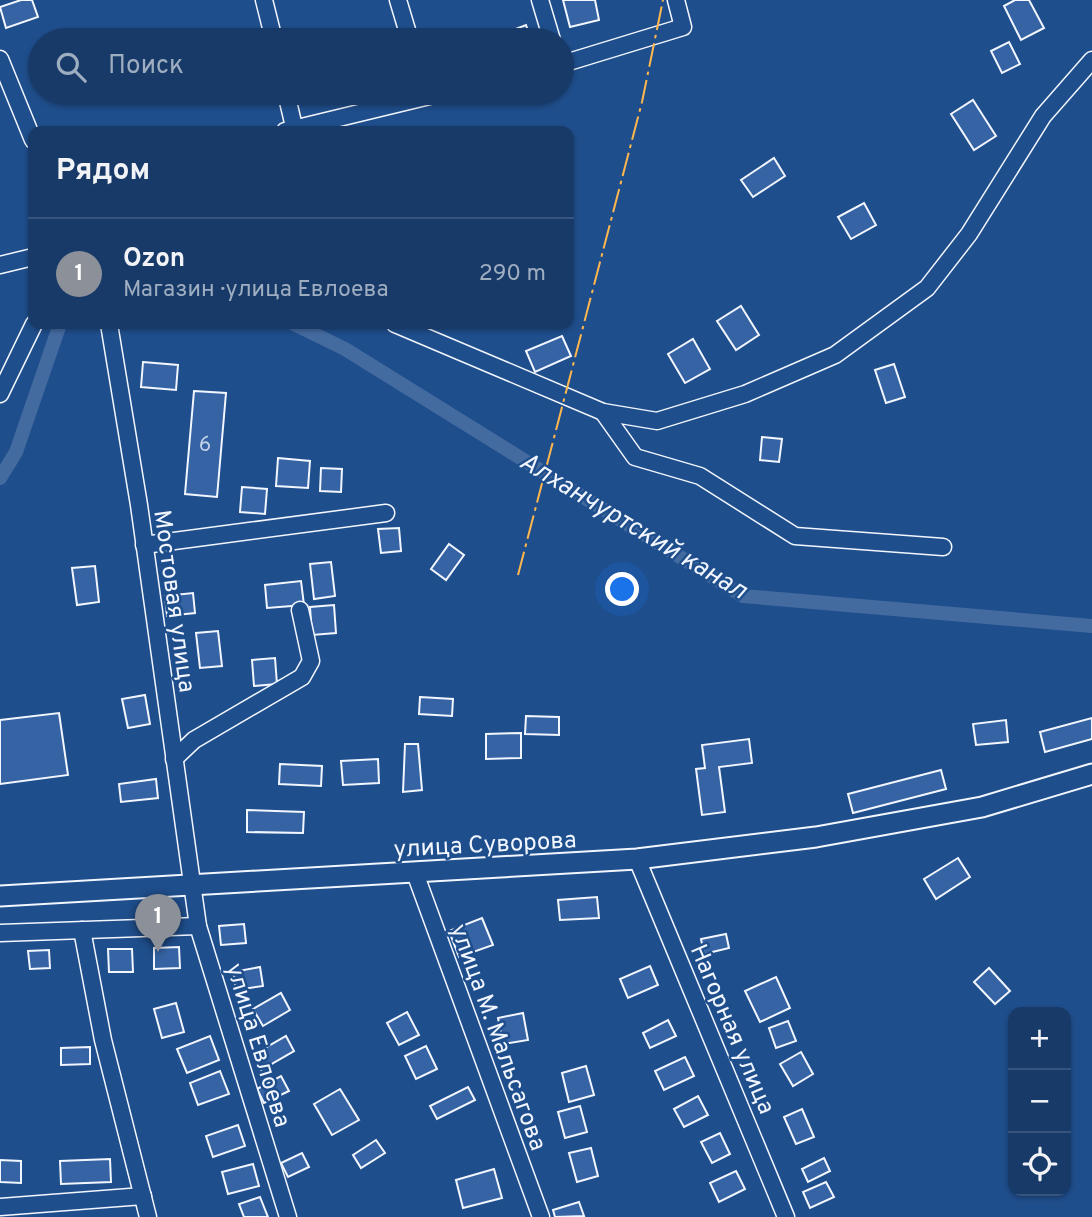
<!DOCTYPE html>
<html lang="ru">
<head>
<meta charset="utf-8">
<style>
	body { margin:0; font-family:Overpass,sans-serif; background:#244571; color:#f1f3f6 }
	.controls { position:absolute; right:21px; bottom:21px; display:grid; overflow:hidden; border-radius:14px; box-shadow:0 2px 5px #0004 }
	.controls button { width:63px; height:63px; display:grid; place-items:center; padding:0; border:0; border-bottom:2px solid #36547d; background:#173a69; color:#f1f3f6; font:35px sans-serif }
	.you { position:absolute; left:623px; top:590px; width:24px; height:24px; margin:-18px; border:5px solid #fff; border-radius:50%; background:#1a73e8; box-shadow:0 0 0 10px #1a73e833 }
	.badge { display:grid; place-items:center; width:46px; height:46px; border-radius:50%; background:#8c9099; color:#fff; font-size:23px; font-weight:700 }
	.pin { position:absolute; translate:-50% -58px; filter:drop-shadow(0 2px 4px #0008) }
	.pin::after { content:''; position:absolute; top:37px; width:24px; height:21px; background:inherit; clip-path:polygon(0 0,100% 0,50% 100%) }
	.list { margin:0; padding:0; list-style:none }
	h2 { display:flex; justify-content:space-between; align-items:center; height:91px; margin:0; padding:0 28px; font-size:30px }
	h2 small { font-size:23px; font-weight:400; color:#9eadc0 }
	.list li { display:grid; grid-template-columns:46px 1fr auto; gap:21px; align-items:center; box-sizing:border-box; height:112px; padding:0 28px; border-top:2px solid #36547d }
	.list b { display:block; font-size:26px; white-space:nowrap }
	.list p { margin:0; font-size:23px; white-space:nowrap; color:#9eadc0 }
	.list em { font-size:23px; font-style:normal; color:#9eadc0 }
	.icon { flex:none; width:38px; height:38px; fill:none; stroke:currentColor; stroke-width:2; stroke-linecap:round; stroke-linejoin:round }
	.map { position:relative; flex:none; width:1092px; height:1217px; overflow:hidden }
	.search { position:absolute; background:#173a69; box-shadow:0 2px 5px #0004; left:28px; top:28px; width:546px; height:77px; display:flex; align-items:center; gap:18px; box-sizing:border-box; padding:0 24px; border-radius:38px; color:#9eadc0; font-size:26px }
	.panel { position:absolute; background:#173a69; box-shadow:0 2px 5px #0004; left:28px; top:126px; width:546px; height:203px; border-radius:14px }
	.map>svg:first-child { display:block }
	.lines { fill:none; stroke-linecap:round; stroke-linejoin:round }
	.canal { stroke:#446ba0; stroke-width:14 }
	.building { fill:#3563a3; stroke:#f2f6ff; stroke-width:2 }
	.minor-casing { stroke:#f2f6ff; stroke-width:19 }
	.major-casing { stroke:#f2f6ff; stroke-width:23 }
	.minor { stroke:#1f4e8c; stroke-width:16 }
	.major { stroke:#1f4e8c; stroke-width:19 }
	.power { stroke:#ffb74d; stroke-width:2; stroke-dasharray:24 5 3.5 5; stroke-linecap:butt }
	.labels { text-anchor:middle; stroke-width:5; stroke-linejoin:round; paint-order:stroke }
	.number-label { font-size:21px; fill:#c3d1e8 }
	.street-label { font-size:24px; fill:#f2f6ff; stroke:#1f4e8c }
	.water-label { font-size:26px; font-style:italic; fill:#f2f6ff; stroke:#1f4e8c }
</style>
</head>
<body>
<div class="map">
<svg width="1092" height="1217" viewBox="0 0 1092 1217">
	<rect width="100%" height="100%" fill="#1f4e8c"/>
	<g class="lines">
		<g class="canal">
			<polyline points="294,324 345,349 743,596 1092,626"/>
			<polyline points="0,478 16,452 60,324"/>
		</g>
	</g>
	<g class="building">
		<polygon points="21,0 32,0 38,17 6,28 0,7"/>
		<polygon points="563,0 595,0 599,20 570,27"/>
		<polygon points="1015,0 1029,0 1044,28 1021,40 1004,6"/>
		<polygon points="526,25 531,40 501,40 500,35"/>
		<polygon points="467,31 469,40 441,40 441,37"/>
		<polygon points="1009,42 1020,64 1002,73 991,51"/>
		<polygon points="973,100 996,136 974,150 951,114"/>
		<polygon points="774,158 785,176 753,197 741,180"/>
		<polygon points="864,203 876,225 851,239 838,217"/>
		<polygon points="741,306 759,335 736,350 717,321"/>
		<polygon points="562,336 571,356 535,372 526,351"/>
		<polygon points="693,339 710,369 685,383 668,354"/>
		<polygon points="143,362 178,365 176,390 141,387"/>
		<polygon points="894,364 905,397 886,403 875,370"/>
		<polygon points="194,391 226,393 217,497 185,494"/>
		<polygon points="762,437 782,439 779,462 760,460"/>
		<polygon points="278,458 310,461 308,488 276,486"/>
		<polygon points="321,468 342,469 341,492 320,491"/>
		<polygon points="242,487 267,489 265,514 240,512"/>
		<polygon points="399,528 401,551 381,553 378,529"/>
		<polygon points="449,544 464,555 446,580 431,569"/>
		<polygon points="331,562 335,596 314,599 310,564"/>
		<polygon points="95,566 99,602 77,605 72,568"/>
		<polygon points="301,581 304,605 267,608 265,585"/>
		<polygon points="193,593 195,613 167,616 165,596"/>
		<polygon points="334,605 336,633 312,635 310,607"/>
		<polygon points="218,631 222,666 200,668 196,633"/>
		<polygon points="275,658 277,684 254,686 252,660"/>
		<polygon points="145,695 150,724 128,728 122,699"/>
		<polygon points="420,697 453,699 452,716 419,714"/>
		<polygon points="59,713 68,775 0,784 0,720"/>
		<polygon points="526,716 559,717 559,735 525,734"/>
		<polygon points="1092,718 1092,739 1045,752 1040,732"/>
		<polygon points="1006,720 1008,742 976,745 973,724"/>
		<polygon points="521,733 521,758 486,759 486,734"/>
		<polygon points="749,739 752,763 719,767 725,812 702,815 696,769 705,768 702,745"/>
		<polygon points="405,744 418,744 422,790 403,792"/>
		<polygon points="378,759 379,783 343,785 341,761"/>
		<polygon points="280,764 322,766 321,786 279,784"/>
		<polygon points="941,770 946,789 853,813 848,794"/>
		<polygon points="156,779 158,798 121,802 119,784"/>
		<polygon points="247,810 304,812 303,833 247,832"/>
		<polygon points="958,858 970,877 936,899 924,879"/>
		<polygon points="597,897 599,918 560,920 558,900"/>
		<polygon points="482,918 493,945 459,957 449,931"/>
		<polygon points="244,924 246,943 221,945 219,926"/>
		<polygon points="726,934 729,948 704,954 701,939"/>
		<polygon points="179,947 180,968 154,969 154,948"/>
		<polygon points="108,949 132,949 133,972 109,972"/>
		<polygon points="49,950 50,968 30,969 28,951"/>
		<polygon points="650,966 658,985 628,998 620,979"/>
		<polygon points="260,967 263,986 236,990 233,972"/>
		<polygon points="989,968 1010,991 995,1004 974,982"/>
		<polygon points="776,977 790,1008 760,1022 745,991"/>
		<polygon points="281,993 290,1010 263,1026 253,1009"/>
		<polygon points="176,1003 184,1032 162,1038 154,1009"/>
		<polygon points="407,1012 419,1035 399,1045 387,1023"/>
		<polygon points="523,1013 528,1040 503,1044 498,1018"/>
		<polygon points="668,1020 676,1036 650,1048 643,1033"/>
		<polygon points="788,1021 796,1041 776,1048 769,1028"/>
		<polygon points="210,1036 219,1060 187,1073 177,1049"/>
		<polygon points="286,1036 294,1051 261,1070 253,1055"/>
		<polygon points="426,1046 437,1069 416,1079 405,1056"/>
		<polygon points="90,1047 90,1064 61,1065 61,1048"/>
		<polygon points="801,1052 813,1074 793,1086 780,1064"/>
		<polygon points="685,1057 694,1076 664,1090 655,1071"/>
		<polygon points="586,1066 594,1095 569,1102 562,1073"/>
		<polygon points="220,1071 229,1094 198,1105 190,1083"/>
		<polygon points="281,1076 289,1091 264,1103 257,1089"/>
		<polygon points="468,1087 475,1100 437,1119 430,1106"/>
		<polygon points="340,1089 359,1120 332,1135 314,1104"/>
		<polygon points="698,1096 708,1115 684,1127 674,1109"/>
		<polygon points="580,1106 587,1132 565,1138 558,1112"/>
		<polygon points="802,1109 814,1137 796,1144 784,1117"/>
		<polygon points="238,1125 245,1146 213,1157 206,1136"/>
		<polygon points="720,1133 730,1154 712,1163 701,1142"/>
		<polygon points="376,1140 385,1153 361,1168 353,1155"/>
		<polygon points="591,1148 598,1176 577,1182 569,1153"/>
		<polygon points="302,1153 309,1167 288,1177 281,1163"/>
		<polygon points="824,1158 830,1171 808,1182 802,1169"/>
		<polygon points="110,1159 111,1182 61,1184 60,1161"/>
		<polygon points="0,1160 21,1161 21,1183 0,1182"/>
		<polygon points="253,1164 259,1186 228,1194 222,1172"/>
		<polygon points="494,1169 502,1198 463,1208 456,1180"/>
		<polygon points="736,1171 745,1189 719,1202 710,1183"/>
		<polygon points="826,1182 834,1197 810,1208 803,1192"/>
		<polygon points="260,1197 268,1217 244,1217 239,1204"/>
		<polygon points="579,1202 584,1216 555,1217 553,1210"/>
	</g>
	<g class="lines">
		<defs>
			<g id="minor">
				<polyline points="264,0 274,40"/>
				<polyline points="398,0 410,40"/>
				<polyline points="540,0 552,40"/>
				<polyline points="0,59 33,140"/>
				<polyline points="562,64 683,27 676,0"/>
				<polyline points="286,93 295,131"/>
				<polyline points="285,131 442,93"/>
				<polyline points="0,265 33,257"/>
				<polyline points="109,324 139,505 198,926 288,1217"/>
				<polyline points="395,324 603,412 657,421 745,394 835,355 927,288 969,234 1043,116 1092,60"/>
				<polyline points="0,394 34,324"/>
				<polyline points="603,412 635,457 700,476 795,536 943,547"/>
				<polyline points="144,545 386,513"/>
				<polyline points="174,759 194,740 302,677 311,661 300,610"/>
				<polyline points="637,859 786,1217"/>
				<polyline points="415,873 541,1217"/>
				<polyline points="82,930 103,1040 148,1217"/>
				<polyline points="0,933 198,926"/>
				<polyline points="0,1207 143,1196"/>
			</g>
			<polyline id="major" points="0,896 637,859 816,837 982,807 1092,774"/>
		</defs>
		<use href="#minor" class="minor-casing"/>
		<use href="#major" class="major-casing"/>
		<use href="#minor" class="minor"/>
		<use href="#major" class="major"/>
		<polyline class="power" points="518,575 642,102 663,0"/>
	</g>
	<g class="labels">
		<g class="number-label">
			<text x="205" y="451">6</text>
		</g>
		<g class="street-label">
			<text transform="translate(175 601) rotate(82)" y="8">Мостовая улица</text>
			<text transform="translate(485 844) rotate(-3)" y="8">улица Суворова</text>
			<text transform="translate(733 1029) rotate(67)" y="8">Нагорная улица</text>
			<text transform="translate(499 1037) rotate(70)" y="8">улица М. Мальсагова</text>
			<text transform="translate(259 1045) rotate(73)" y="8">улица Евлоева</text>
		</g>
		<g class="water-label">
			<text transform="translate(634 525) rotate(31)" y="9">Алханчуртский канал</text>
		</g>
	</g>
</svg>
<div class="controls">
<button>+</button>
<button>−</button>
<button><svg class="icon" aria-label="locate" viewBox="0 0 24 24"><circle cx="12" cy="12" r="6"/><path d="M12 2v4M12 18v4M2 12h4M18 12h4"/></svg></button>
</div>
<div class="you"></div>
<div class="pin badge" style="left:158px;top:952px">1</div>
<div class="search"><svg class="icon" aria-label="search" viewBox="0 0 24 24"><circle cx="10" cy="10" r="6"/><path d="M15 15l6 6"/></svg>Поиск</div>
<section class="panel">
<h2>Рядом<small></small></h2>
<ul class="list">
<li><span class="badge">1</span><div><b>Ozon</b><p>Магазин · улица Евлоева</p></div><em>290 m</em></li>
</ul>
</section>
</div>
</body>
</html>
